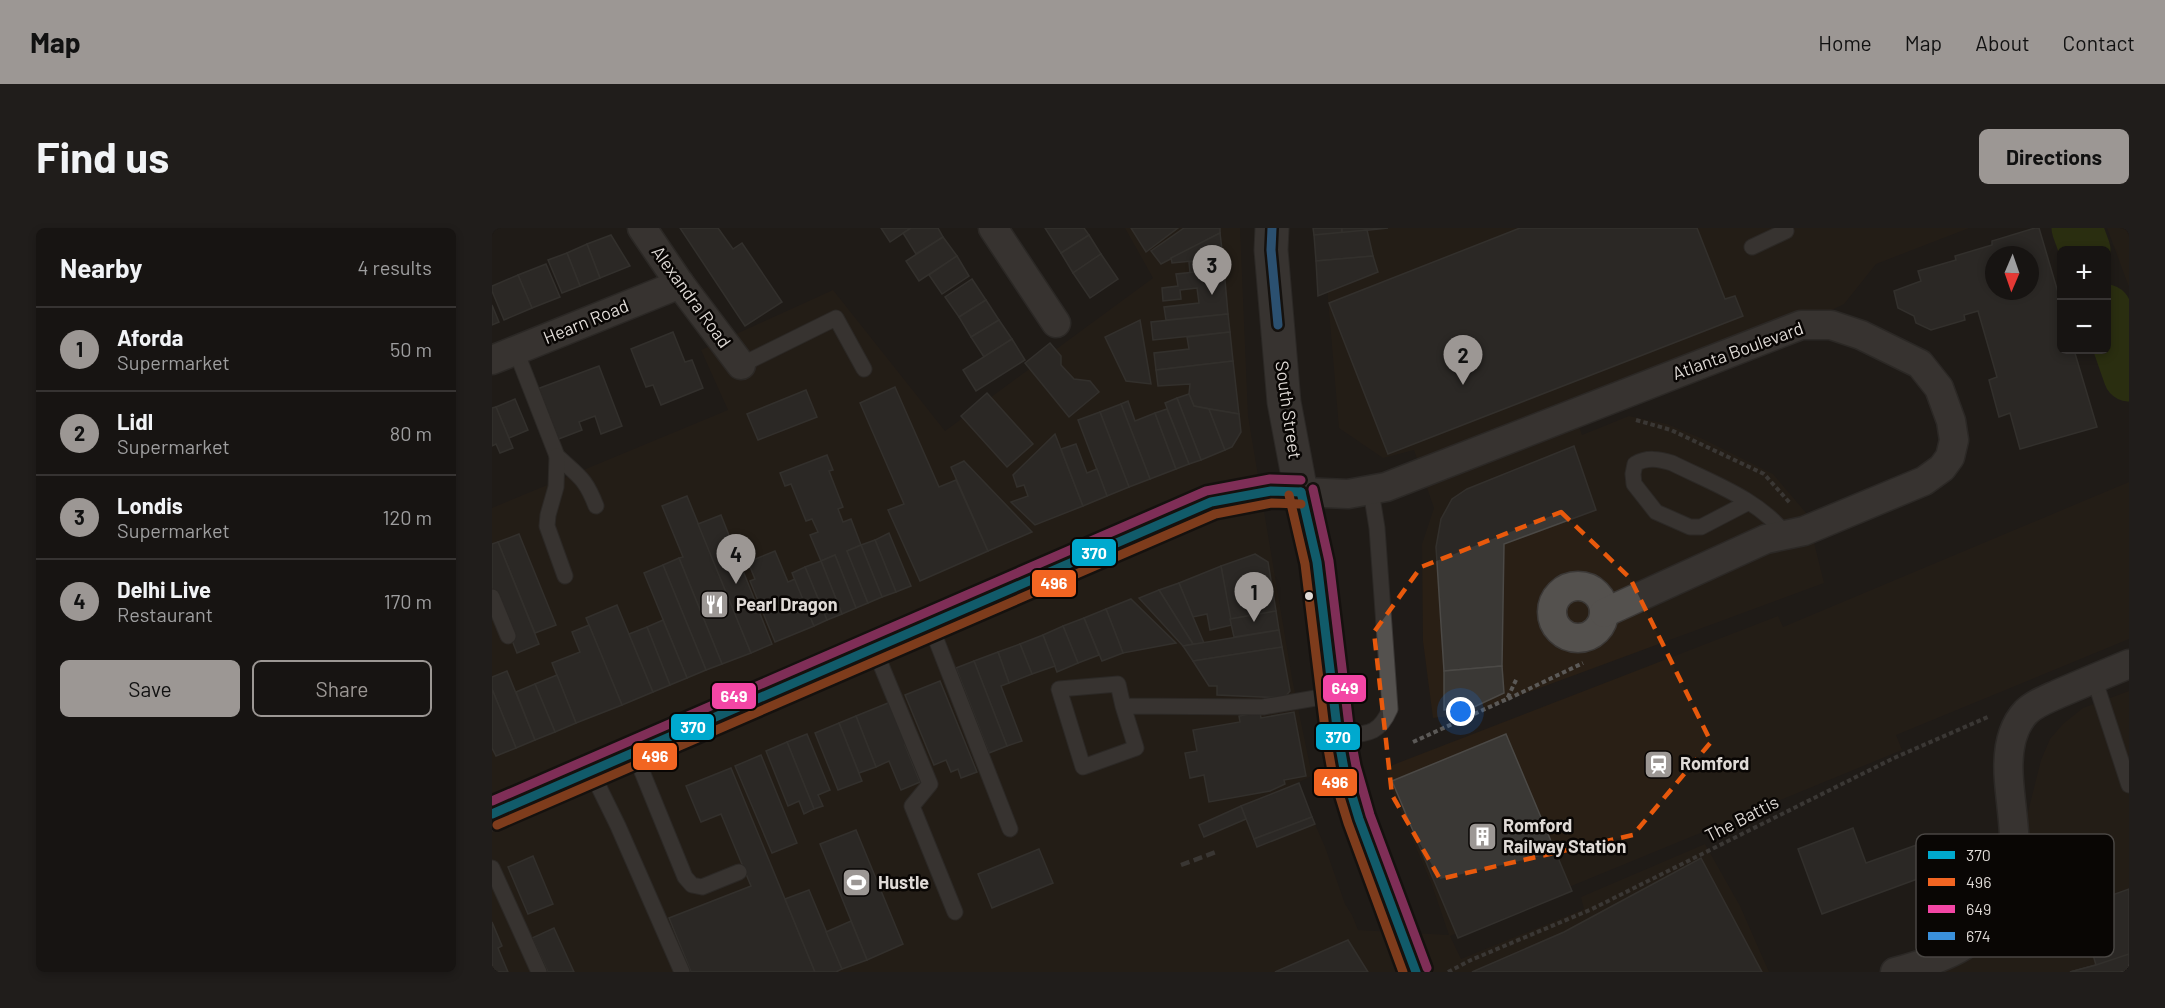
<!DOCTYPE html>
<html lang="en">
<head>
<meta charset="utf-8">
<style>
	body { margin:0; font-family:Barlow,sans-serif; background:#201d1b; color:#f1f3f6 }
	.controls { position:absolute; right:18px; top:18px; display:grid; overflow:hidden; border-radius:9px; box-shadow:0 3px 9px #0003 }
	.controls button { width:54px; height:54px; display:grid; place-items:center; padding:0; border:0; border-bottom:2px solid #363332; background:#171412; color:#f1f3f6; font:30px sans-serif }
	.compass { position:absolute; left:1493px; top:18px; width:54px; height:54px; border-radius:50%; background:#171412; box-shadow:0 3px 9px #0003; rotate:182deg }
	.you { position:absolute; left:969px; top:484px; width:21px; height:21px; margin:-15px; border:4px solid #fff; border-radius:50%; background:#1a73e8; box-shadow:0 0 0 9px #1a73e833 }
	.badge { display:grid; place-items:center; width:39px; height:39px; border-radius:50%; background:#9c9794; color:#111; font-size:20px; font-weight:700 }
	.pin { position:absolute; translate:-50% -50px; filter:drop-shadow(0 2px 3px #0008) }
	.pin::after { content:''; position:absolute; top:32px; width:21px; height:18px; background:inherit; clip-path:polygon(0 0,100% 0,50% 100%) }
	.list { margin:0; padding:0; list-style:none }
	h2 { display:flex; justify-content:space-between; align-items:center; height:78px; margin:0; padding:0 24px; font-size:26px }
	h2 small { font-size:20px; font-weight:400; color:#9e9e9f }
	.list li { display:grid; grid-template-columns:39px 1fr auto; gap:18px; align-items:center; box-sizing:border-box; height:84px; padding:0 24px; border-top:2px solid #363332 }
	.list b { display:block; font-size:22px; white-space:nowrap }
	.list p { margin:0; font-size:20px; white-space:nowrap; color:#9e9e9f }
	.list em { font-size:20px; font-style:normal; color:#9e9e9f }
	.actions { display:flex; gap:12px; padding:18px 24px }
	.actions a { flex:1; padding:14px 0; border:2px solid #9c9794; border-radius:9px; text-align:center; font-size:21px; color:#9c9794 }
	.actions .main { background:#9c9794; color:#111 }
	.map { position:relative; flex:none; width:1637px; height:744px; overflow:hidden; border-radius:9px }
	header { display:flex; align-items:center; gap:36px; box-sizing:border-box; height:84px; padding:0 30px; background:#9c9794; color:#111 }
	header strong { font-size:28px }
	nav { display:flex; gap:33px; margin-inline-start:auto; font-size:21px }
	.intro { display:flex; align-items:center; justify-content:space-between; box-sizing:border-box; height:144px; padding:0 36px }
	h1 { margin:0; font-size:42px }
	.button { padding:15px 27px; border-radius:9px; background:#9c9794; color:#111; font-size:21px; font-weight:700 }
	main { display:flex; gap:36px; padding:0 36px }
	aside { flex:1; background:#171412; border-radius:9px; box-shadow:0 3px 9px #0003 }
	.map>svg:first-child { display:block }
	.built { fill:#291f15 }
	.lines { fill:none; stroke-linecap:round; stroke-linejoin:round }
	.river { stroke:#384508; stroke-width:51 }
	.building { fill:#3a3835; stroke:#4b4946; stroke-width:1.5; fill-rule:evenodd }
	.lane-casing { stroke:#3b3836; stroke-width:17 }
	.street-casing { stroke:#3b3836; stroke-width:31 }
	.secondary-casing { stroke:#3b3836; stroke-width:35 }
	.path { stroke:#5b5957; stroke-width:4; stroke-dasharray:4.5 3; stroke-linecap:butt }
	.lane { stroke:#54514e; stroke-width:15 }
	.street { stroke:#54514e; stroke-width:28 }
	.secondary { stroke:#54514e; stroke-width:33 }
	.rail { stroke:#5a5754; stroke-width:4.5; stroke-dasharray:9 4.5; stroke-linecap:butt }
	.bus-1-casing { stroke:#090604; stroke-width:14 }
	.bus-2-casing { stroke:#090604; stroke-width:14 }
	.bus-3-casing { stroke:#090604; stroke-width:14 }
	.bus-4-casing { stroke:#090604; stroke-width:14 }
	.bus-1 { stroke:#00a9ce; stroke-width:9 }
	.bus-2 { stroke:#f26522; stroke-width:9 }
	.bus-3 { stroke:#f346a5; stroke-width:9 }
	.bus-4 { stroke:#3a90db; stroke-width:9 }
	.marked { fill:none; stroke:#e8590c; stroke-width:4.5; stroke-dasharray:12 8; stroke-linejoin:round }
	.bus-dot { fill:#dfdad6; stroke:#090604; stroke-width:2 }
	.labels { text-anchor:middle; stroke-width:5; stroke-linejoin:round; paint-order:stroke }
	.street-label { font-size:18px; fill:#dfdad6; stroke:#090604 }
	.poi-label { font-size:18px; font-weight:bold; fill:#dfdad6; stroke:#090604; text-anchor:start }
	.key { fill:#090604; stroke:#494643; stroke-width:1.5 }
	.key-label { font-size:16px; fill:#dfdad6 }
	.line-badge { stroke:#090604; stroke-width:2 }
	.badge-label { font-size:16px; text-anchor:middle; font-weight:bold; fill:#fff }
</style>
</head>
<body>
<header>
<strong>Map</strong>
<nav><a>Home</a><a>Map</a><a>About</a><a>Contact</a></nav>
</header>
<div class="intro"><h1>Find us</h1><a class="button">Directions</a></div>
<main>
<aside>
<h2>Nearby<small>4 results</small></h2>
<ul class="list">
<li><span class="badge">1</span><div><b>Aforda</b><p>Supermarket</p></div><em>50 m</em></li>
<li><span class="badge">2</span><div><b>Lidl</b><p>Supermarket</p></div><em>80 m</em></li>
<li><span class="badge">3</span><div><b>Londis</b><p>Supermarket</p></div><em>120 m</em></li>
<li><span class="badge">4</span><div><b>Delhi Live</b><p>Restaurant</p></div><em>170 m</em></li>
</ul>
<div class="actions"><a class="main">Save</a><a>Share</a></div>
</aside>
<div class="map">
<svg width="1637" height="744" viewBox="0 0 1637 744">
	<rect width="100%" height="100%" fill="#1f1b18"/>
	<g class="built">
		<polygon points="633,0 748,0 756,188 800,450 820,548 805,555 833,619 853,676 860,687 866,702 957,707 940,657 910,587 893,540 1286,388 1291,399 1637,254 1637,411 1404,507 1410,522 958,708 969,731 1092,681 1089,669 1213,616 1248,678 1277,744 0,744 0,280 236,182 209,122 341,62 453,203 661,50"/>
		<polygon points="830,0 1477,0 1384,36 1352,76 1309,97 1081,180 1090,207 1137,188 1175,196 1211,211 1281,246 1315,286 1332,355 977,486 941,490 931,413 930,316 942,280 922,222 891,230 847,200"/>
		<polygon points="1615,0 1637,0 1637,59"/>
		<polygon points="1637,463 1637,744 1404,744 1472,718 1517,660 1549,532 1558,511 1571,496 1591,480"/>
	</g>
	<g class="lines">
		<g class="river">
			<polyline points="1585,0 1593,22"/>
			<polyline points="1614,82 1637,148"/>
		</g>
	</g>
	<g class="building">
		<polygon points="188,0 226,0 241,21 250,15 290,74 253,98"/>
		<polygon points="389,0 419,0 398,14"/>
		<polygon points="419,0 446,0 451,9 424,26 411,5"/>
		<polygon points="553,0 592,0 597,7 569,25"/>
		<polygon points="639,0 686,0 654,24"/>
		<polygon points="692,0 728,0 728,5 669,36 659,23"/>
		<polygon points="821,0 850,0 850,5 822,7"/>
		<polygon points="850,0 896,0 850,5"/>
		<polygon points="1028,0 1205,0 1233,71 1243,68 1251,88 896,226 837,75"/>
		<path d="M1543,0H1547L1570,78V122H1582L1605,199L1528,221L1518,185L1507,189L1497,152L1505,149L1486,83L1472,87L1473,92L1439,102L1424,95L1422,88L1406,80L1402,63L1429,53L1426,43L1464,32L1463,28L1500,17V13ZM1502,27H1538V63H1502Z"/>
		<polygon points="875,2 881,28 824,33 822,7"/>
		<polygon points="728,5 731,30 680,35 679,30"/>
		<polygon points="119,7 138,38 108,50 95,16"/>
		<polygon points="597,7 609,26 581,45 569,25"/>
		<polygon points="451,9 465,28 427,53 414,33"/>
		<polygon points="95,16 108,50 88,58 75,25"/>
		<polygon points="75,25 88,58 70,65 56,32"/>
		<polygon points="609,26 626,51 598,70 581,45"/>
		<polygon points="465,28 477,48 450,66 437,47"/>
		<polygon points="881,28 886,44 826,68 824,33"/>
		<polygon points="731,30 732,41 698,45 697,34"/>
		<polygon points="54,36 68,69 40,80 26,47"/>
		<polygon points="732,41 736,86 674,92 672,79 707,75 705,60 688,62 689,71 671,73 670,60 686,58 684,46"/>
		<polygon points="26,47 40,80 12,92 0,63 0,58"/>
		<polygon points="480,51 494,72 467,89 453,69"/>
		<polygon points="494,72 507,92 479,109 467,89"/>
		<polygon points="0,77 7,94 0,97"/>
		<polygon points="736,86 738,104 661,112 659,94"/>
		<polygon points="507,92 520,111 492,129 479,109"/>
		<polygon points="648,92 659,156 634,153 613,109"/>
		<polygon points="181,104 193,134 200,132 211,160 169,177 161,157 154,159 139,121"/>
		<polygon points="738,104 741,133 664,142 662,125 697,121 695,109"/>
		<polygon points="520,111 533,132 484,163 471,142"/>
		<polygon points="558,115 569,128 569,137 582,151 598,153 607,164 577,189 533,135"/>
		<polygon points="741,133 747,186 702,178 697,166 698,156 666,158 664,142"/>
		<polygon points="107,138 130,198 109,206 103,188 87,194 90,202 64,212 45,161"/>
		<polygon points="403,159 447,259 464,252 496,323 428,353 396,282 412,276 368,175"/>
		<polygon points="314,162 325,189 266,212 255,186"/>
		<polygon points="495,165 541,216 515,239 469,188"/>
		<polygon points="697,166 702,178 717,181 733,222 709,232 685,170"/>
		<polygon points="685,170 709,232 697,236 673,175"/>
		<polygon points="23,171 36,202 17,210 4,179"/>
		<polygon points="636,173 643,193 663,185 684,241 658,251 629,176"/>
		<polygon points="629,176 658,251 637,259 608,184"/>
		<polygon points="4,179 21,220 8,225 4,216 0,218 0,180"/>
		<polygon points="675,181 697,236 684,241 663,185"/>
		<polygon points="717,181 747,186 749,204 740,219 733,222"/>
		<polygon points="608,184 637,259 615,268 586,192"/>
		<polygon points="563,206 591,278 543,297 519,274 536,268 532,257 525,259 521,247"/>
		<polygon points="584,216 595,245 605,241 615,268 591,278 569,221"/>
		<polygon points="1082,218 1104,282 1012,316 1010,438 952,443 944,319 949,291 960,271 975,261"/>
		<polygon points="335,227 341,242 337,243 351,279 346,281 351,294 359,291 369,317 355,323 376,375 364,380 343,327 329,333 318,307 326,304 320,291 314,293 299,256 293,258 288,245"/>
		<polygon points="472,233 540,304 496,323 459,239"/>
		<polygon points="195,268 259,425 230,436 187,330 191,329 170,278"/>
		<polygon points="229,287 280,416 259,425 206,296"/>
		<polygon points="397,305 419,358 404,364 383,312"/>
		<polygon points="27,306 64,397 43,405 6,314"/>
		<polygon points="383,312 404,364 390,369 369,317"/>
		<polygon points="6,314 47,416 25,425 0,361 0,316"/>
		<polygon points="369,317 390,369 376,375 355,323"/>
		<polygon points="283,323 296,354 303,351 322,398 283,414 258,353 263,351 256,334"/>
		<polygon points="763,326 776,334 784,383 738,391 729,338"/>
		<polygon points="343,327 364,380 350,386 329,333"/>
		<polygon points="187,330 230,436 214,442 171,337"/>
		<polygon points="329,333 350,386 335,392 313,339"/>
		<polygon points="171,337 214,442 195,450 152,345"/>
		<polygon points="729,338 740,397 718,402 715,386 701,389 687,355"/>
		<polygon points="313,339 335,392 322,398 300,345"/>
		<polygon points="687,355 701,389 712,415 701,416 667,362"/>
		<polygon points="667,362 701,416 691,418 647,370"/>
		<polygon points="639,371 684,415 631,425 614,381"/>
		<polygon points="125,377 161,464 130,477 94,390"/>
		<polygon points="614,381 631,425 610,433 592,390"/>
		<polygon points="784,383 787,402 742,409 738,391"/>
		<polygon points="592,390 607,427 586,435 571,398"/>
		<polygon points="171,392 195,450 178,457 155,399"/>
		<polygon points="97,397 130,477 84,495 60,435 88,424 80,404"/>
		<polygon points="571,398 586,435 565,444 551,407"/>
		<polygon points="155,399 178,457 161,464 137,406"/>
		<polygon points="787,402 790,419 701,433 691,418"/>
		<polygon points="551,407 563,438 540,446 528,416"/>
		<polygon points="528,416 540,446 517,455 506,424"/>
		<polygon points="790,419 798,463 792,470 725,467 725,458 717,458 701,433"/>
		<polygon points="506,424 517,455 509,458 530,513 515,518 482,433"/>
		<polygon points="482,433 515,518 497,525 464,440"/>
		<polygon points="1010,438 1012,465 982,479 952,482 952,443"/>
		<polygon points="15,443 43,512 24,520 0,461 0,449"/>
		<polygon points="65,447 84,495 63,504 43,456"/>
		<polygon points="448,453 485,544 469,550 466,541 459,544 454,532 442,537 413,467"/>
		<polygon points="43,456 63,504 43,512 24,464"/>
		<polygon points="0,461 24,520 4,528 0,520"/>
		<polygon points="401,473 418,515 413,517 428,554 409,562 397,533 384,539 364,488"/>
		<polygon points="768,484 769,490 802,484 814,548 792,552 793,556 778,563 717,574 712,547 698,550 693,525 705,523 701,502 748,494 747,488"/>
		<polygon points="364,488 384,539 367,545 347,495"/>
		<polygon points="347,495 370,553 346,562 323,505"/>
		<polygon points="315,506 338,562 326,567 331,578 322,581 295,514"/>
		<polygon points="1014,506 1080,663 966,710 900,553"/>
		<polygon points="295,514 322,581 312,586 307,573 296,578 274,523"/>
		<polygon points="269,527 305,615 280,625 243,538"/>
		<polygon points="239,540 323,744 199,744 177,690 259,658 229,586 209,594 194,558"/>
		<polygon points="807,555 820,589 762,611 749,578"/>
		<polygon points="749,578 754,591 712,609 707,597"/>
		<polygon points="820,589 823,596 765,619 762,611"/>
		<polygon points="1361,600 1374,635 1447,609 1458,639 1330,686 1306,621"/>
		<polygon points="364,602 411,716 375,732 328,616"/>
		<polygon points="547,621 561,655 500,680 486,646"/>
		<polygon points="41,628 61,676 36,686 16,639"/>
		<polygon points="1209,630 1270,744 980,744 1072,704"/>
		<polygon points="1637,661 1637,744 1578,744 1604,737 1587,679"/>
		<polygon points="317,662 350,741 344,744 323,744 293,671"/>
		<polygon points="359,693 375,732 350,741 334,704"/>
		<polygon points="0,694 10,718 6,720 16,744 0,744"/>
		<polygon points="62,700 82,744 56,744 40,710"/>
		<polygon points="856,712 876,744 783,744"/>
		<polygon points="1637,726 1637,744 1578,744 1604,737"/>
	</g>
	<g class="lines">
		<defs>
			<g id="lane">
				<polyline points="1260,19 1294,3"/>
				<path d="M24,123L65,228C86,248 93,249 104,278"/>
				<polyline points="249,137 344,90 372,141"/>
				<polyline points="65,228 64,259 56,287 55,298 73,348"/>
				<path d="M1257,274L1209,299H1198L1164,284L1142,256L1141,246L1143,236C1155,229 1167,231 1180,235C1220,255 1267,271 1295,308"/>
				<polyline points="0,369 16,408"/>
				<polyline points="438,396 518,601"/>
				<polyline points="382,420 438,556 420,578 463,684"/>
				<polyline points="1602,450 1637,557"/>
				<polyline points="631,478 626,456 567,461 591,539 644,520 631,478 771,479 841,467"/>
				<path d="M846,508C873,505 886,509 898,481L885,300L879,263"/>
				<polyline points="142,524 193,649 200,657 210,659 247,644"/>
				<polyline points="99,543 126,598 190,744"/>
				<polyline points="0,640 47,744"/>
			</g>
			<g id="street">
				<polyline points="150,0 188,56 249,137"/>
				<polyline points="501,0 564,95"/>
				<polyline points="0,132 188,56"/>
				<circle cx="1086" cy="384" r="26"/>
				<polyline points="924,744 867,591 852,541 846,508 825,334 809,264 856,266 894,259 1309,97 1339,97 1369,107 1428,136 1447,160 1459,193 1462,212 1458,229 1450,240 1432,253 1312,303 1274,311 1112,385"/>
				<path d="M1403,744C1425,738 1452,730 1471,718C1495,703 1518,666 1522,639C1525,612 1519,580 1517,553C1515,529 1517,502 1534,484C1542,476 1555,471 1566,466C1589,456 1613,446 1637,436"/>
			</g>
			<polyline id="secondary" points="0,586 719,274 779,263 809,264 792,174 779,22 780,0"/>
		</defs>
		<use href="#lane" class="lane-casing"/>
		<use href="#street" class="street-casing"/>
		<use href="#secondary" class="secondary-casing"/>
		<g class="path">
			<polyline points="1144,192 1179,202 1272,246 1298,275"/>
			<polyline points="1016,471 1091,435"/>
			<polyline points="921,514 1015,471 1025,450"/>
			<polyline points="956,744 979,732 1100,681 1402,530 1498,488"/>
		</g>
		<use href="#lane" class="lane"/>
		<use href="#street" class="street"/>
		<use href="#secondary" class="secondary"/>
		<polyline class="rail" points="689,637 724,624"/>
		<defs>
			<g id="bus-1">
				<polyline points="809,264 825,334 846,508 852,541 867,591 924,744"/>
				<polyline points="0,586 719,274 779,263 809,264"/>
			</g>
			<g id="bus-2">
				<polyline points="797,267 813,336 834,509 840,543 856,595 911,744"/>
				<polyline points="5,597 723,286 780,275 809,276"/>
			</g>
			<g id="bus-3">
				<polyline points="821,261 837,333 858,506 864,538 878,587 935,740"/>
				<polyline points="0,573 714,263 778,251 809,252"/>
			</g>
			<polyline id="bus-4" points="780,0 779,22 786,97"/>
		</defs>
		<use href="#bus-1" class="bus-1-casing"/>
		<use href="#bus-2" class="bus-2-casing"/>
		<use href="#bus-3" class="bus-3-casing"/>
		<use href="#bus-4" class="bus-4-casing"/>
		<use href="#bus-1" class="bus-1"/>
		<use href="#bus-2" class="bus-2"/>
		<use href="#bus-3" class="bus-3"/>
		<use href="#bus-4" class="bus-4"/>
	</g>
	<path d="M0 0H1637V744H0ZM1069,284L1138,350L1219,514L1141,607L948,651L900,567L882,404L929,339Z" fill="#1f1b18" fill-opacity=".55" fill-rule="evenodd"/>
	<path class="marked" d="M1069,284L1138,350L1219,514L1141,607L948,651L900,567L882,404L929,339Z"/>
	<defs>
		<symbol id="restaurant-square" viewBox="-11 -11 22 22"><rect x="-9" y="-9" width="18" height="18" rx="4" fill="#9c9794" stroke="#090604"/><path d="M-5-6h1v4h1v-4h1v4h1v-4h1v5L-1.5 .5V6h-2V.5L-5-1ZM5-6V6H3V1.5H1.5Q1.5-4 5-6Z" fill="#fff"/></symbol>
		<symbol id="station-square" viewBox="-11 -11 22 22"><rect x="-9" y="-9" width="18" height="18" rx="4" fill="#9c9794" stroke="#090604"/><path d="M-3-6H3Q5-6 5-4V2Q5 4 3 4L4.5 6H3L1.5 4h-3L-3 6H-4.5L-3 4Q-5 4-5 2V-4Q-5-6-3-6ZM-3.5-4v3h7v-3ZM-3.5 1v1.5H-2V1ZM2 1v1.5H3.5V1Z" fill="#fff"/></symbol>
		<symbol id="building-square" viewBox="-11 -11 22 22"><rect x="-9" y="-9" width="18" height="18" rx="4" fill="#9c9794" stroke="#090604"/><path d="M-4-6H4V6H1V3H-1V6H-4ZM-2.5-4.3h1.7v1.8h-1.7ZM.8-4.3h1.7v1.8H.8ZM-2.5-1h1.7V.8h-1.7ZM.8-1h1.7V.8H.8Z" fill="#fff"/></symbol>
		<symbol id="stadium-square" viewBox="-11 -11 22 22"><rect x="-9" y="-9" width="18" height="18" rx="4" fill="#9c9794" stroke="#090604"/><path d="M0-5a6.5 5 0 1 0 0 10a6.5 5 0 1 0 0-10ZM-3.5-1.8h7v3.6h-7Z" fill="#fff"/></symbol>
	</defs>
	<g fill-rule="evenodd">
		<use href="#restaurant-square" x="206" y="360" width="33" height="33"/>
		<use href="#station-square" x="1150" y="520" width="33" height="33"/>
		<use href="#building-square" x="974" y="592" width="33" height="33"/>
		<use href="#stadium-square" x="348" y="638" width="33" height="33"/>
	</g>
	<circle class="bus-dot" cx="817" cy="368" r="5"/>
	<g class="labels">
		<g class="street-label">
			<text transform="translate(199 69) rotate(54)" y="6">Alexandra Road</text>
			<text transform="translate(94 94) rotate(-22)" y="6">Hearn Road</text>
			<text transform="translate(1246 123) rotate(-20)" y="6">Atlanta Boulevard</text>
			<text transform="translate(796 182) rotate(82)" y="6">South Street</text>
			<text transform="translate(1250 591) rotate(-27)" y="6">The Battis</text>
		</g>
		<g class="poi-label">
			<text x="244" y="383">Pearl Dragon</text>
			<text x="1188" y="542">Romford</text>
			<text x="1011" y="604">Romford<tspan x="1011" dy="21">Railway Station</tspan></text>
			<text x="386" y="661">Hustle</text>
		</g>
	</g>
	<rect x="1424" y="606" width="198" height="123" rx="9" class="key"/>
	<rect x="1436" y="623" width="27" height="8" fill="#00a9ce"/>
	<rect x="1436" y="650" width="27" height="8" fill="#f26522"/>
	<rect x="1436" y="677" width="27" height="8" fill="#f346a5"/>
	<rect x="1436" y="704" width="27" height="8" fill="#3a90db"/>
	<g class="key-label">
		<text x="1474" y="633">370</text>
		<text x="1474" y="660">496</text>
		<text x="1474" y="687">649</text>
		<text x="1474" y="714">674</text>
	</g>
	<g class="line-badge">
		<rect x="579" y="310" width="46" height="29" rx="6" fill="#00a9ce"/>
		<rect x="539" y="341" width="46" height="29" rx="6" fill="#f26522"/>
		<rect x="830" y="446" width="45" height="29" rx="6" fill="#f346a5"/>
		<rect x="219" y="454" width="46" height="28" rx="6" fill="#f346a5"/>
		<rect x="178" y="485" width="45" height="28" rx="6" fill="#00a9ce"/>
		<rect x="823" y="495" width="46" height="28" rx="6" fill="#00a9ce"/>
		<rect x="140" y="514" width="46" height="29" rx="6" fill="#f26522"/>
		<rect x="821" y="540" width="45" height="29" rx="6" fill="#f26522"/>
	</g>
	<g class="badge-label">
		<text x="602" y="331">370</text>
		<text x="562" y="361">496</text>
		<text x="853" y="466">649</text>
		<text x="242" y="474">649</text>
		<text x="201" y="505">370</text>
		<text x="846" y="515">370</text>
		<text x="163" y="534">496</text>
		<text x="843" y="560">496</text>
	</g>
</svg>
<div class="controls">
<button>+</button>
<button>−</button>
</div>
<svg class="compass" viewBox="-18 -18 36 36"><path d="M0-13l5 13h-10z" fill="#e53935"/><path d="M0 13l5-13h-10z" fill="#9e9e9f"/></svg>
<div class="you"></div>
<div class="pin badge" style="left:762px;top:394px">1</div>
<div class="pin badge" style="left:971px;top:157px">2</div>
<div class="pin badge" style="left:720px;top:67px">3</div>
<div class="pin badge" style="left:244px;top:356px">4</div>
</div>
</main>
</body>
</html>
